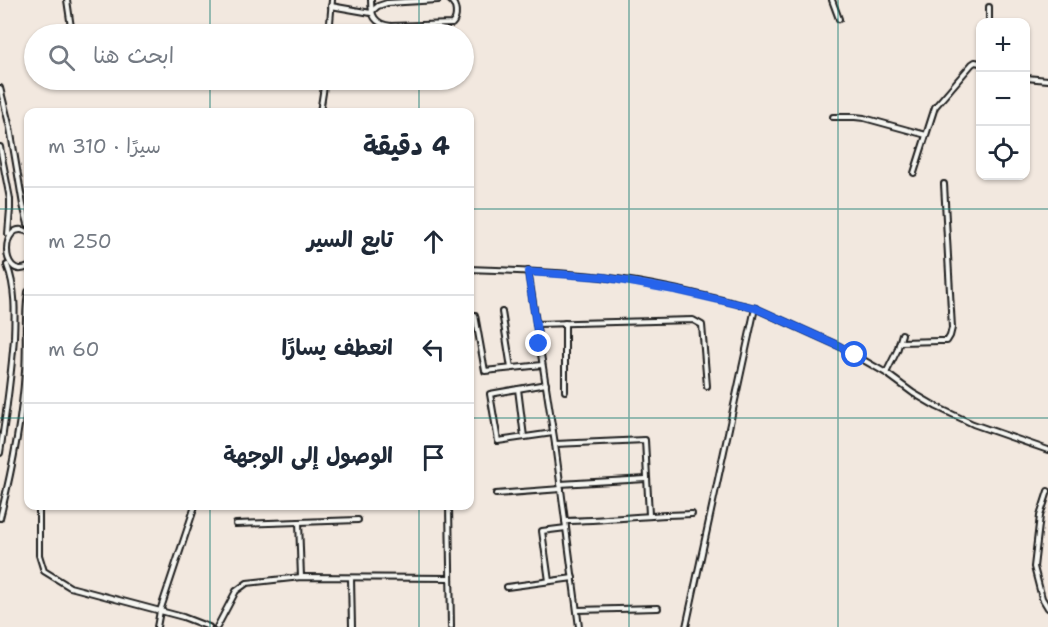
<!DOCTYPE html>
<html lang="ar">
<head>
<meta charset="utf-8">
<style>
	body { margin:0; font-family:"Shantell Sans","Playpen Sans Arabic",sans-serif; background:#f2f2f3; color:#1f2937; direction:rtl }
	.controls { position:absolute; right:18px; top:18px; display:grid; overflow:hidden; border-radius:12px; box-shadow:0 2px 4px #0004 }
	.controls button { width:54px; height:54px; display:grid; place-items:center; padding:0; border:0; border-bottom:2px solid #e0e1e3; background:#fff; color:#1f2937; font:30px sans-serif }
	.stop { position:absolute; width:18px; height:18px; margin:-14px; border:4px solid #2563eb; border-radius:50%; background:#fff }
	.stop.end { background:#2563eb; border-color:#fff; box-shadow:0 2px 6px #0008 }
	.list { margin:0; padding:0; list-style:none }
	h2 { display:flex; justify-content:space-between; align-items:center; height:78px; margin:0; padding:0 24px; font-size:26px }
	h2 small { font-size:20px; font-weight:400; color:#747a83 }
	.list li { display:grid; grid-template-columns:39px 1fr auto; gap:18px; align-items:center; box-sizing:border-box; height:108px; padding:0 24px; border-top:2px solid #e0e1e3 }
	.list b { display:block; font-size:22px; white-space:nowrap }
	.list em { font-size:20px; font-style:normal; color:#747a83 }
	.icon { flex:none; width:33px; height:33px; fill:none; stroke:currentColor; stroke-width:2; stroke-linecap:round; stroke-linejoin:round }
	.map { position:relative; flex:none; width:1048px; height:627px; overflow:hidden; direction:ltr }
	.search { position:absolute; background:#fff; box-shadow:0 2px 4px #0004; left:24px; top:24px; width:450px; height:66px; display:flex; align-items:center; gap:15px; box-sizing:border-box; padding:0 21px; border-radius:33px; color:#747a83; font-size:22px }
	.panel { position:absolute; background:#fff; box-shadow:0 2px 4px #0004; left:24px; top:108px; width:450px; height:402px; border-radius:12px; direction:rtl }
	.map>svg:first-child { display:block }
	.lines { fill:none; stroke-linecap:round; stroke-linejoin:round }
	.service-casing { stroke:#1c1c1c; stroke-width:8 }
	.service { stroke:#f6f6f2; stroke-width:4 }
	.route { stroke:#2563eb; stroke-width:8 }
	.grid { fill:none; stroke:#0f766e; stroke-width:1.5; stroke-opacity:0.55 }
</style>
</head>
<body>
<div class="map">
<svg width="1048" height="627" viewBox="0 0 1048 627">
	<rect width="100%" height="100%" fill="#f2e8df"/>
	<filter id="ink" filterUnits="userSpaceOnUse"><feTurbulence type="fractalNoise" baseFrequency=".0167" numOctaves="2"/><feDisplacementMap in="SourceGraphic" scale="12" xChannelSelector="R" yChannelSelector="G"/><feConvolveMatrix kernelMatrix="1 2 1 2 8 2 1 2 1" color-interpolation-filters="sRGB"/></filter>
	<g filter="url(#ink)">
		<g class="lines">
			<defs>
				<g id="service">
					<polyline points="67,0 72,34"/>
					<path d="M371,0C371,15 374,24 391,26L452,24C458,18 457,5 450,0"/>
					<polyline points="832,0 839,19"/>
					<polyline points="331,6 371,13"/>
					<polyline points="371,12 378,6 387,3 438,0"/>
					<polyline points="989,22 989,7"/>
					<polyline points="329,34 332,0"/>
					<polyline points="1026,78 1048,80"/>
					<polyline points="0,88 10,128 23,205 28,224"/>
					<polyline points="320,112 325,80"/>
					<polyline points="833,117 855,117 864,118 926,135"/>
					<polyline points="0,147 10,199 10,209 8,234"/>
					<polyline points="914,173 935,107 972,64 975,62 980,63"/>
					<path d="M28,232C0,218 0,281 28,267"/>
					<path d="M470,269C514,271 558,272 602,277C654,283 705,296 755,308L686,627"/>
					<polyline points="528,271 555,444 579,627"/>
					<polyline points="755,308 839,346 886,373 913,393 937,407 973,424 1048,450"/>
					<polyline points="502,312 511,368"/>
					<polyline points="475,315 485,371 542,365"/>
					<polyline points="565,323 565,391"/>
					<polyline points="536,324 693,320 702,325 707,386"/>
					<polyline points="900,342 940,341 947,341 950,336 952,328 944,184"/>
					<polyline points="886,373 897,351 902,334"/>
					<polyline points="546,384 490,394 498,441 553,433"/>
					<polyline points="518,389 524,437"/>
					<polyline points="555,444 645,440 649,515"/>
					<path d="M0,453C6,414 11,377 14,338C15,313 16,288 7,265"/>
					<polyline points="560,484 646,479"/>
					<polyline points="1048,491 1040,516 1034,567 1042,598 1048,608"/>
					<polyline points="496,494 561,489"/>
					<polyline points="39,506 39,555 44,571 70,587 183,617 209,627"/>
					<polyline points="449,506 451,627"/>
					<path d="M0,518C12,470 22,420 25,371C27,345 24,318 28,292"/>
					<path d="M565,521C608,520 650,515 692,514"/>
					<polyline points="299,522 301,577"/>
					<polyline points="236,524 358,520"/>
					<polyline points="351,578 352,627"/>
					<polyline points="549,581 542,531 566,528"/>
					<polyline points="507,587 573,578"/>
					<polyline points="577,610 658,608"/>
					<polyline points="157,627 160,611 195,506"/>
					<polyline points="217,627 236,591 247,583 301,577 450,578"/>
				</g>
			</defs>
			<use href="#service" class="service-casing"/>
			<use href="#service" class="service"/>
		</g>
	</g>
	<g class="lines" filter="url(#ink)">
		<polyline class="route" points="539,344 528,272 603,277 680,291 755,308 839,346 855,355"/>
	</g>
	<path class="grid" d="M210,0V34M419,0V34M629,0V627M838,0V627M210,80V112M419,80V112M0,209H28M470,209H1048M0,418H28M470,418H1048M210,506V627M419,506V627"/>
</svg>
<div class="controls">
<button>+</button>
<button>−</button>
<button><svg class="icon" aria-label="locate" viewBox="0 0 24 24"><circle cx="12" cy="12" r="6"/><path d="M12 2v4M12 18v4M2 12h4M18 12h4"/></svg></button>
</div>
<div class="stop" style="left:855px;top:355px"></div>
<div class="stop end" style="left:539px;top:344px"></div>
<div class="search"><svg class="icon" aria-label="search" viewBox="0 0 24 24"><circle cx="10" cy="10" r="6"/><path d="M15 15l6 6"/></svg>ابحث هنا</div>
<section class="panel">
<h2>4 دقيقة<small>سيرًا · 310 m</small></h2>
<ul class="list">
<li><svg class="icon" aria-label="ahead" viewBox="0 0 24 24"><path d="M12 20V5M6 11l6-6 6 6"/></svg><div><b>تابع السير</b></div><em>250 m</em></li>
<li><svg class="icon" aria-label="left" viewBox="0 0 24 24"><path d="M17 20v-9H6M10 6l-5 5 5 5"/></svg><div><b>انعطف يسارًا</b></div><em>60 m</em></li>
<li><svg class="icon" aria-label="arrive" viewBox="0 0 24 24"><path d="M6 21V4h12l-3 4 3 4H6"/></svg><div><b>الوصول إلى الوجهة</b></div></li>
</ul>
</section>
</div>
</body>
</html>
